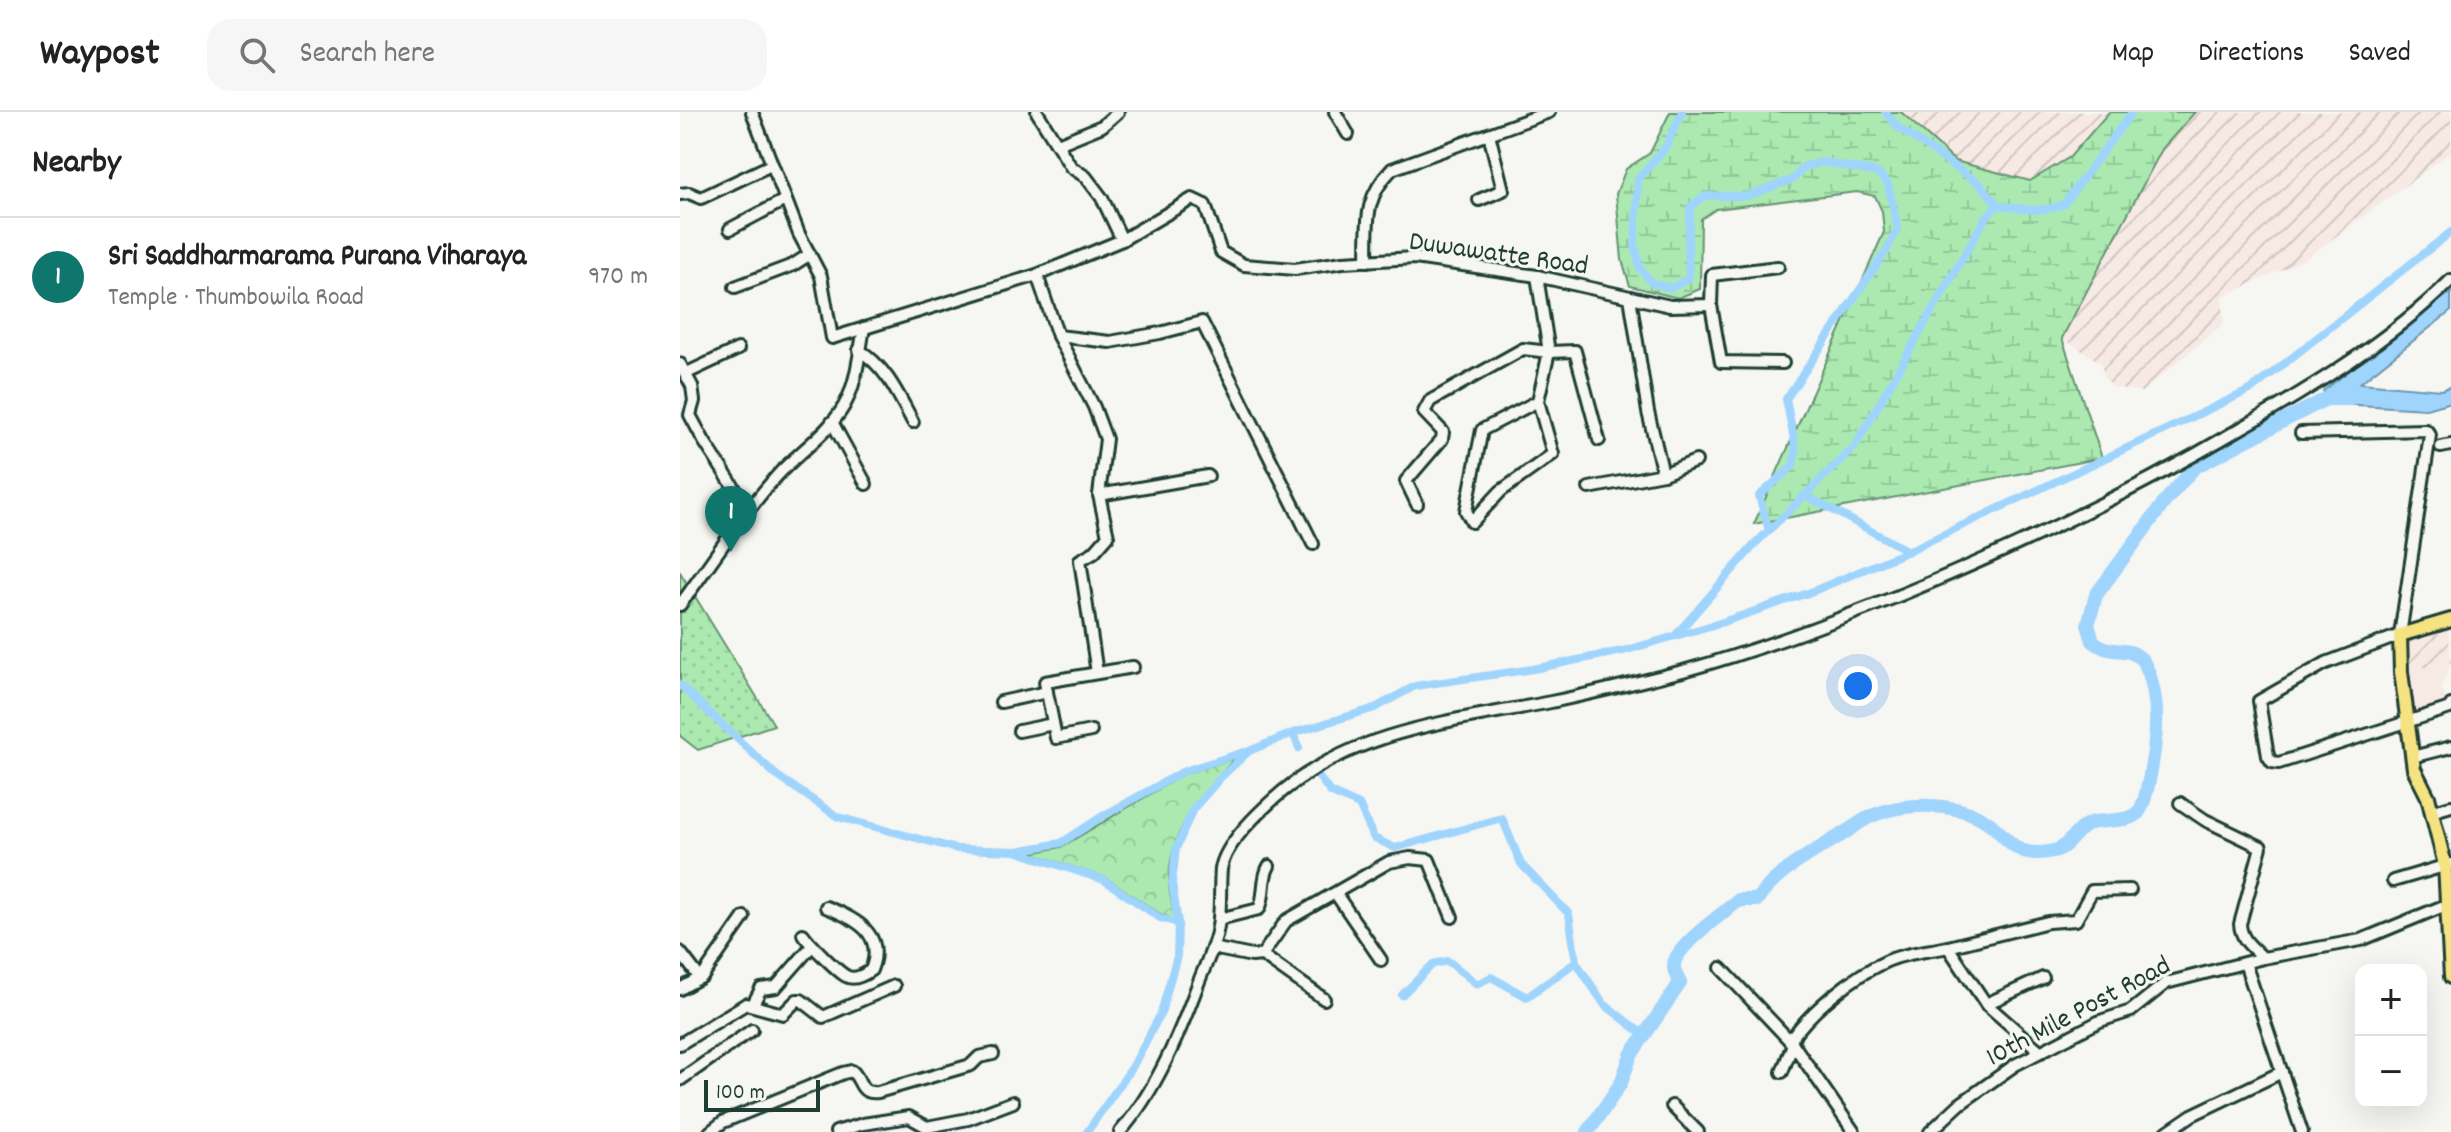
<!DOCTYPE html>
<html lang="en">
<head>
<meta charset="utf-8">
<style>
	body { margin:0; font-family:Dekko,sans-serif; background:#f6f6f6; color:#222 }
	.controls { position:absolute; right:24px; bottom:24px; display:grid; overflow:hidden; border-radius:16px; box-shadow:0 8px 32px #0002 }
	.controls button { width:72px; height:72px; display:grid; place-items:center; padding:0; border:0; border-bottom:2px solid #e0e0e0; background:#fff; color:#222; font:40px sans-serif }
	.scale { position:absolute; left:24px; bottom:20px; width:116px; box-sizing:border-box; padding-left:8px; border:4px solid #1f3d34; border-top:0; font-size:22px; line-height:28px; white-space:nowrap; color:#1f3d34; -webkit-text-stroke:6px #f6f6f2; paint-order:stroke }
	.you { position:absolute; left:1178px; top:574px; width:28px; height:28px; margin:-20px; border:6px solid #fff; border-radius:50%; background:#1a73e8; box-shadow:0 0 0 12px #1a73e833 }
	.badge { display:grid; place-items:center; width:52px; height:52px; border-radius:50%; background:#0f766e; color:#fff; font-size:26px; font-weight:700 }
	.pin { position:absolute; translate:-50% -66px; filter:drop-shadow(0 2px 4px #0008) }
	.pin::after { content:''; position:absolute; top:42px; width:28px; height:24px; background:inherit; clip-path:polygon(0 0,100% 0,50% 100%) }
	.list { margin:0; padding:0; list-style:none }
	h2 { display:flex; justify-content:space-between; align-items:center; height:104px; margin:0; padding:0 32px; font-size:34px }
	h2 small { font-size:26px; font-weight:400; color:#767676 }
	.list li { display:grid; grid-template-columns:52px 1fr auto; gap:24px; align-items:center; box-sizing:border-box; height:120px; padding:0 32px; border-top:2px solid #e0e0e0 }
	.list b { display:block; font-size:30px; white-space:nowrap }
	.list p { margin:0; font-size:26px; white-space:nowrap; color:#767676 }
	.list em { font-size:26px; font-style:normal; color:#767676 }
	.icon { flex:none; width:44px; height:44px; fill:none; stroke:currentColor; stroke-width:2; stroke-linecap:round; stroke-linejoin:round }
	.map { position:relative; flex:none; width:1771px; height:1020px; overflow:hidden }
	header { display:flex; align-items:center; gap:48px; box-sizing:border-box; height:112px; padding:0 40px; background:#fff; border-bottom:2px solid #e0e0e0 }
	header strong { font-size:38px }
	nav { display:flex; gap:44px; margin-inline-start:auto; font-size:28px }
	.search { width:560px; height:72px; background:#f6f6f6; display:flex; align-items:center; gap:20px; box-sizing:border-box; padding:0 28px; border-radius:24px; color:#767676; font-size:30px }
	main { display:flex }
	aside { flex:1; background:#fff }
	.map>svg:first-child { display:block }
	.built { fill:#f7e9e4 }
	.industrial { fill:url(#industrial-furrows) }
	.grass { fill:url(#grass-dots); stroke:#659372; stroke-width:2 }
	.forest { fill:url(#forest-crowns); stroke:#659372; stroke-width:2 }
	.wetland { fill:url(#wetland-marsh); stroke:#659372; stroke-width:2 }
	.water { fill:#9fd4fd; stroke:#6c98ad; stroke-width:2 }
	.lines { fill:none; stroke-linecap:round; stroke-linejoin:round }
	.canal { stroke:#9fd4fd; stroke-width:8 }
	.river { stroke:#9fd4fd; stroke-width:14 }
	.minor-casing { stroke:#1f3d34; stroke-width:16 }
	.major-casing { stroke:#1f3d34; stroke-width:18 }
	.minor { stroke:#f6f6f2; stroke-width:10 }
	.major { stroke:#f5e382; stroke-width:12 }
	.labels { text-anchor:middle; stroke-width:6; stroke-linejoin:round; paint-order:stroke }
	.street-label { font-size:28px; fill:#1f3d34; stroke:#f6f6f2 }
</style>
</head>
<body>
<header>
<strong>Waypost</strong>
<div class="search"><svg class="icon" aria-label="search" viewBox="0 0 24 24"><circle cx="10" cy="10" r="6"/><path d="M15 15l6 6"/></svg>Search here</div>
<nav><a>Map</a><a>Directions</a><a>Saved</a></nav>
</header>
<main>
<aside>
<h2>Nearby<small></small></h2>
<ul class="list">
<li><span class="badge">1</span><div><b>Sri Saddharmarama Purana Viharaya</b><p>Temple · Thumbowila Road</p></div><em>970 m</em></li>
</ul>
</aside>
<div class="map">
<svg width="1771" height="1020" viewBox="0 0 1771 1020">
	<defs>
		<pattern id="industrial-furrows" width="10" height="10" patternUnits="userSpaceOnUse" patternTransform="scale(2)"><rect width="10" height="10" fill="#f7e9e4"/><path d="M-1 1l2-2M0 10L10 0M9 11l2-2" fill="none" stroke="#d3c9c4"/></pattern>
		<pattern id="grass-dots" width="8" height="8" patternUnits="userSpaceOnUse" patternTransform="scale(2)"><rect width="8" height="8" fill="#abe9b1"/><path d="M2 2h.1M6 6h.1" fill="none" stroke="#93c999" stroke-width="1.8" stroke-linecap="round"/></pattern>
		<pattern id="forest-crowns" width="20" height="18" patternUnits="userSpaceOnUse" patternTransform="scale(2)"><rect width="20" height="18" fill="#abe9b1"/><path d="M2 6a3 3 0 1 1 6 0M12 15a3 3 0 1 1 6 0" fill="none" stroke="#93c999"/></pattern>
		<pattern id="wetland-marsh" width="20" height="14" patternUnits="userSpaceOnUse" patternTransform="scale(2)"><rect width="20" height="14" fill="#abe9b1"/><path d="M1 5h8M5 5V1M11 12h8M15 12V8" fill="none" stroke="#93c999"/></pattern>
	</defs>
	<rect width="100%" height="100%" fill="#f6f6f2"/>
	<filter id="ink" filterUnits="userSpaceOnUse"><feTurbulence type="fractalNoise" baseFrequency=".0125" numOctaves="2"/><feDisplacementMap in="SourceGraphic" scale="16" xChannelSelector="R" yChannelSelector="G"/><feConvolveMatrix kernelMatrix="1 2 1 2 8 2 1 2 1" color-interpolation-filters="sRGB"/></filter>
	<g filter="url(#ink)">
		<polygon class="built" points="1771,550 1761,575 1770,596 1727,610 1721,560"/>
		<g class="industrial">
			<polygon points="1221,0 1429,0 1390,45 1350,69 1275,49"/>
			<polygon points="1515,0 1771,0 1771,40 1625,147 1542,185 1544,211 1462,280 1433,275 1424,265 1421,251 1382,226 1482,37"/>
			<polygon points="1768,515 1771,550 1721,560 1720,523"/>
		</g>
		<polygon class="grass" points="0,460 94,613 18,638 0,624"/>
		<path class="forest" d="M555,646C522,683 489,716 489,770C489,782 493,795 495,808L480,802L426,766L351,741L381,735L504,662Z"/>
		<polygon class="wetland" points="990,0 1221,0 1275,49 1350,69 1390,45 1429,0 1515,0 1482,37 1382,226 1422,346 1074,412 1204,120 1202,99 1195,84 1177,80 1036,97 1021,107 1020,177 998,186 950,174 942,148 936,82 946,57 970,41"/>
		<polygon class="water" points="1771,180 1771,199 1680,271 1762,278 1771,274 1771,290 1746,297 1660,292 1643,279"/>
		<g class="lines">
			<g class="canal">
				<polyline points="1002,0 985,36 958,67 955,134 960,156 972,171 991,176 1009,166 1008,130 1011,94 1025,84 1067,84 1114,67 1123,55 1143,50 1198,61 1208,72 1218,117 1206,139 1106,287 1116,338 1113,354 1079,384 1089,418"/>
				<polyline points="1205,0 1219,16 1300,72 1318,93"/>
				<polyline points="1125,383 1228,439"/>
				<path d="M995,524L1076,431L1175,334L1306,105L1318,93C1342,97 1361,102 1384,92L1452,0"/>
				<polyline points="0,573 96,663 158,705 277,737 337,739 381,731 421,705 504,659 564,640"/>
				<polyline points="613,621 619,636"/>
				<polyline points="636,661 650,680 679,693 694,726 715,736 822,706 841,752 889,802 896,850 924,892 964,923"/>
				<polyline points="338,740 424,768 480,806 498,811"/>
				<polyline points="722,883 753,852 768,849 797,872 811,865 847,885 896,850"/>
				<polyline points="407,1020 453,954 481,901 497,844 498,811 492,771 496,737 513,697 541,665 569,639 613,621 695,596 735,574 853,557 947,538 1040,511 1131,480 1228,439 1572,277 1771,120"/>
			</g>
			<path class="river" d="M908,1020L941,971L951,943L1000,871C996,863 991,855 996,846C1007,826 1041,803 1059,788H1077C1098,758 1132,741 1163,722C1173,716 1183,707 1194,703C1223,691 1261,691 1290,701C1329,714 1325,750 1373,739C1390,736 1395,716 1411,711C1424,707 1448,711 1458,701C1468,690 1476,629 1476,612C1477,595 1473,562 1462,548C1451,536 1442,540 1428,537C1423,536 1417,532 1413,529L1408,513L1416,483L1486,388L1515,355L1646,287H1669"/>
			<defs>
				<g id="minor">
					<polyline points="72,0 119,122 141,164 152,226 357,163 442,128 512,87 525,93 541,140 564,153 615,157 663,150 735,146 857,164 990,194 1031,193"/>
					<polyline points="357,0 391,55 406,65 422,86 442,128"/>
					<polyline points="655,0 668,22"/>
					<polyline points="378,32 422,14 438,0"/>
					<polyline points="0,82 9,81 21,86 91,53"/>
					<polyline points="799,88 823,78 809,22"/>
					<polyline points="50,117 105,88"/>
					<path d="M687,149C688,110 683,87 712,57L869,0"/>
					<polyline points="1098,155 1032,163 1031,193 1041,250 1103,251"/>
					<polyline points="357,163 378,224 414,295 426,327 419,383 428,424 414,440 400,448 417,561"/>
					<polyline points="857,164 869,240 858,289 802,318 786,399 792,410 821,379 873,342 858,289"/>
					<polyline points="55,175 113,153 130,142"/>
					<polyline points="378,224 430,230 480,221 522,210 633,432"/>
					<path d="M179,238C206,255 218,282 233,310"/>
					<polyline points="0,252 12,274 14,289 10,303 24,329 68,397"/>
					<polyline points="7,261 58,237"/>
					<polyline points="152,310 186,372"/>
					<polyline points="1621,321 1746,318 1750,323 1720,523 1646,551 1579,589 1588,644 1592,650 1599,651 1770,596 1771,593"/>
					<polyline points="1761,335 1771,333"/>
					<polyline points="983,362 1016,349"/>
					<polyline points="909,376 983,362 968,300 950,185"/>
					<polyline points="419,383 528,364"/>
					<polyline points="737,392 726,369 762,327 763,320 744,300 750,289 843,237 869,240 895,239 919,328"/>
					<path d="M0,493C32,450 60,405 96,365C118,340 147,323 164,294C177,271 179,242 184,216"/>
					<polyline points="321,590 367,580"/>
					<polyline points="339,619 373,612"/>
					<polyline points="411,619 376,626 365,570 453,555"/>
					<polyline points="1732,645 1771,635"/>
					<path d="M1500,691L1525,708L1581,735L1560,812C1561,828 1572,835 1583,846"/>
					<polyline points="1751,700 1771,694"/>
					<polyline points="1713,769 1771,752"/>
					<polyline points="656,782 701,848"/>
					<path d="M539,807L579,797C586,785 581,767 589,754"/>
					<path d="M123,822C128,830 158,860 166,864C174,869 184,863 191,858C206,821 174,806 146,795"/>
					<polyline points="532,836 572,844 582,843 644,887"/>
					<polyline points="0,840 20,866"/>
					<polyline points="582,843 606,809 709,750 730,746 749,748 772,805"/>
					<polyline points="1565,851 1622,1020"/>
					<polyline points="1041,856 1113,932 1174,1020"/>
					<polyline points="0,877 23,864 64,805"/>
					<polyline points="73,892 81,877 96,875 131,835"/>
					<polyline points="1306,892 1363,866"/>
					<path d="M1110,929C1130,899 1174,863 1207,849C1225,841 1249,839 1268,835"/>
					<polyline points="0,932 66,892 103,902 117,888 121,888 143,905 214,874"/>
					<polyline points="1361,940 1306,892 1268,835 1368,810 1396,808 1412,779 1450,778"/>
					<polyline points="1102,960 1113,932"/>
					<polyline points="0,968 72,918"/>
					<polyline points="992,994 1018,1020"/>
					<path d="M30,1020L43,1010L163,961L172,959C183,969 178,982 198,980L291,953L299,945L313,942"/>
					<polyline points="156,1020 183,1012 229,1005 247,1015 288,1007 333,990"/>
					<path d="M440,1020C476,979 499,923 518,872C524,856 532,840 536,824C542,803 539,780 541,757C545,730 583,696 603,679C680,616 777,609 871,590C915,581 959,570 1003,559C1076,539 1147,512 1218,484C1335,436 1449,382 1558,318C1634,274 1708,230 1771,168"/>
					<polyline points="1250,1020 1280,992 1335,953 1420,909 1451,899 1486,871 1583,846 1681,828 1766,793"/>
					<polyline points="1487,1020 1512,1003 1602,960"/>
				</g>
				<polyline id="major" points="1771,508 1720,523 1721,560 1734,657 1748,685 1765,753 1771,865"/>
			</defs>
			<use href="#minor" class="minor-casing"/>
			<use href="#major" class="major-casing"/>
			<use href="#minor" class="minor"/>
			<use href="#major" class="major"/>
		</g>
	</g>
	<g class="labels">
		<g class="street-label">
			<text transform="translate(819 139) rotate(8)" y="10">Duwawatte Road</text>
			<text transform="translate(1397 897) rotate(-28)" y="10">10th Mile Post Road</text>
		</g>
	</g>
</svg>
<div class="controls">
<button>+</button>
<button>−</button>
</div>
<div class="scale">100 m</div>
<div class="you"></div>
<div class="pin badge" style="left:51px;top:440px">1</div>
</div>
</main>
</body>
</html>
